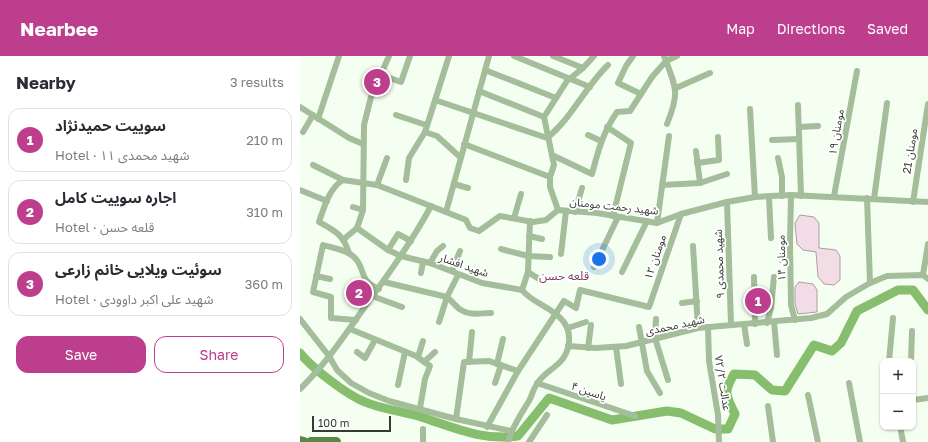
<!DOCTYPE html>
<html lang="en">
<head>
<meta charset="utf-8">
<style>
	body { margin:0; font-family:"Golos Text","Noto Sans Arabic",sans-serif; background:#f7f7f7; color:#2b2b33 }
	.controls { position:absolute; right:12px; bottom:12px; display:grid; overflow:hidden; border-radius:8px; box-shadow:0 1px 3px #0004 }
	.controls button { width:36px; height:36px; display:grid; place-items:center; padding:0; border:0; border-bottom:1px solid #e1e1e2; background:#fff; color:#2b2b33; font:20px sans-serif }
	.scale { position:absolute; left:12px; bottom:10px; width:79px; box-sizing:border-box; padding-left:4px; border:2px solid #363a34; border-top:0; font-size:11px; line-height:14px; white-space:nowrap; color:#363a34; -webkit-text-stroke:3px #fff; paint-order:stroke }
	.you { position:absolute; left:299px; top:203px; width:14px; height:14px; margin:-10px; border:3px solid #fff; border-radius:50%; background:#1a73e8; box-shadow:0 0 0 6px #1a73e833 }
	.badge { display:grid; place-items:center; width:26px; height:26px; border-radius:50%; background:#bd3e8c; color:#fff; font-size:13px; font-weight:700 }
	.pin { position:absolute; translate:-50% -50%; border:2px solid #fff; box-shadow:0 1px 4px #0006 }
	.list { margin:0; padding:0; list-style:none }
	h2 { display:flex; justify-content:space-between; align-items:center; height:52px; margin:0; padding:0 16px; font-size:17px }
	h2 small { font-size:13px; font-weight:400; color:#7c7c81 }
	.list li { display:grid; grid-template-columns:26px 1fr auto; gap:12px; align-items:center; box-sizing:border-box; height:64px; margin:0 8px 8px; padding:0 8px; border:1px solid #e1e1e2; border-radius:12px }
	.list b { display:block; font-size:15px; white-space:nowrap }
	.list p { margin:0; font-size:13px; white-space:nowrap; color:#7c7c81 }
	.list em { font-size:13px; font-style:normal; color:#7c7c81 }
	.actions { display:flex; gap:8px; padding:12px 16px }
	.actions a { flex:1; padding:9px 0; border:1px solid #bd3e8c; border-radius:12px; text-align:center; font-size:14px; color:#bd3e8c }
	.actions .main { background:#bd3e8c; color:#fff }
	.map { position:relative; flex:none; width:628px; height:386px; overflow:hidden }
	header { display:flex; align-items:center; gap:24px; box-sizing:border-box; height:56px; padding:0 20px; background:#bd3e8c; color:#fff }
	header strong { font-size:19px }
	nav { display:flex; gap:22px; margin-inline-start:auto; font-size:14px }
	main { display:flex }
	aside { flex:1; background:#fff }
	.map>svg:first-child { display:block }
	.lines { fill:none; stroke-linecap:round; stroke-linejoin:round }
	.river { stroke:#86be6e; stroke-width:9 }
	.building { fill:#f2dde7; stroke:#af9ba5 }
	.street { stroke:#a4bd9a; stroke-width:6 }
	.primary { stroke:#5a8747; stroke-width:10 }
	.labels { text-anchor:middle; stroke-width:3.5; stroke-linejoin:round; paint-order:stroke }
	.street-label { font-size:11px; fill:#363a34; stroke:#fff }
	.neighbourhood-label { font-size:12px; fill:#7c3c61; stroke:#fff }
</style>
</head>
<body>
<header>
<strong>Nearbee</strong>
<nav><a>Map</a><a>Directions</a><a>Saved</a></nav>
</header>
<main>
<aside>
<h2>Nearby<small>3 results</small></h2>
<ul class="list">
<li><span class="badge">1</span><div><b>سوییت حمیدنژاد</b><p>Hotel · ۱۱ شهید محمدی</p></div><em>210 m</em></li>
<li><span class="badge">2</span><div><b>اجاره سوییت کامل</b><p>Hotel · قلعه حسن</p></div><em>310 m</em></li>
<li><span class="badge">3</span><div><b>سوئیت ویلایی خانم زارعی</b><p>Hotel · شهید علی اکبر داوودی</p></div><em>360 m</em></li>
</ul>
<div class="actions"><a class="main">Save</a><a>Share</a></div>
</aside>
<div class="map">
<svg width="628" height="386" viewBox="0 0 628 386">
	<rect width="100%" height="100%" fill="#f5fff1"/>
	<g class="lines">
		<path class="river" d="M0,297C12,312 47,339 65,346C81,353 101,355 118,360C153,371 180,385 218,380L249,342L312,364L367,355L381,357L415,373H428L435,358C426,339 423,337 434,318L455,319L472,334L485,335L514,289L532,295L541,287L557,255L598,234H613L628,254"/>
	</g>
	<g class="building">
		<polygon points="500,159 514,161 519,167 519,192 536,194 540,200 540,224 534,229 524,228 518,221 516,196 503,194 497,188 495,167"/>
		<polygon points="499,226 513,228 517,234 517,256 498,258 495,248 495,231"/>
	</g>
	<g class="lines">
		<g class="street">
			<polyline points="214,0 290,31"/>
			<polyline points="253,0 283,12"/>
			<polyline points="333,0 326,10 318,27 341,38"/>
			<polyline points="185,14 256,42"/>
			<polyline points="81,19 101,26 110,0"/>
			<polyline points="376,32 410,17"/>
			<polyline points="179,35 244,61"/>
			<path d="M135,44L247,82C272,62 285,31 308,9"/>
			<polyline points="498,49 501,140"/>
			<polyline points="0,51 49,82 63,88"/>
			<polyline points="450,53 455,141"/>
			<polyline points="96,59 126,69"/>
			<polyline points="18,63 39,0"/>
			<path d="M367,68C379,38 377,34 366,5L377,0"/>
			<polyline points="307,71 331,87 313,160"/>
			<polyline points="499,71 518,70"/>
			<polyline points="3,76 13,59"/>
			<polyline points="125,76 137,80 160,101"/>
			<polyline points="288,79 301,85"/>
			<polyline points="472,84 499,83"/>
			<polyline points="164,88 250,121"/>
			<polyline points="396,95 400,127"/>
			<path d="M252,99L292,118C298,95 303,76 317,56L330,55L352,21L366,5L364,0"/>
			<polyline points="478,102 482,121 482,140"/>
			<polyline points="397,107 419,104 418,81"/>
			<polyline points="13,109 43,124 77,129 146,156 166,164 170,172 179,175 200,160 233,166 246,164 258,154 297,157 357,167 381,158 427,146 455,141 491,139 628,146"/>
			<path d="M43,124C29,132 24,152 19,166C35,175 43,178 49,197"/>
			<polyline points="106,124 109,102 125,76 149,0"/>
			<polyline points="154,128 168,132"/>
			<polyline points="77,129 87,102"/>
			<polyline points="362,129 400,127 427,118"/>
			<polyline points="0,134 27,145"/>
			<polyline points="491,139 490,186 491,249 495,264"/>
			<polyline points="534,140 557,15"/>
			<polyline points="469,141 471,182"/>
			<polyline points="567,142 570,227"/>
			<polyline points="574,143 587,47"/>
			<polyline points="427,146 431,269"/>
			<polyline points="613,146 628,48"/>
			<polyline points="53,151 63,154"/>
			<polyline points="258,154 250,131 250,121 254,109 244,61 267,25 283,12 294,0"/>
			<polyline points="146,156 189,0"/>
			<polyline points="275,156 282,132"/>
			<polyline points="214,162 221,138"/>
			<polyline points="357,167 369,80"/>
			<polyline points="57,172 88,194 101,200 130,207 182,227 222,234"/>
			<polyline points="57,172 63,154 64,69 71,41 89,0"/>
			<polyline points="229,180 242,183"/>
			<polyline points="44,183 57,172"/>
			<polyline points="393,190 398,272"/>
			<polyline points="201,193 228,200 250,201"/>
			<polyline points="88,194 98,178 111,185"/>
			<polyline points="261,198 266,155"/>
			<polyline points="130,207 137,195 143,190"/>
			<polyline points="294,211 318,161"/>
			<polyline points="152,215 160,195"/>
			<polyline points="228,216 239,223"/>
			<polyline points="322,216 347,165"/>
			<polyline points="121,217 123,206"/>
			<polyline points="623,219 628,188"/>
			<polyline points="16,220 30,223"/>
			<polyline points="454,221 455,268"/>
			<path d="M84,226L147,241C152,245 156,251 161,254C170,260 181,257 191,257"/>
			<polyline points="222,234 228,216 230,165"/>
			<polyline points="72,240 102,251"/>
			<polyline points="382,247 397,245"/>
			<polyline points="0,263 29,300 37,314 51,327 69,337 89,345 156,363 211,375"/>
			<polyline points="356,263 355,282 368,324"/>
			<path d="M56,264L31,262V241L13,236L23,189C33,192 48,194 55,202C67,215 57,223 79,233"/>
			<polyline points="139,266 147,241 158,219"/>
			<polyline points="474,266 477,299"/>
			<polyline points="467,267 471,252 474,221"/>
			<polyline points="444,268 447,288"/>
			<polyline points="339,271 347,315 360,337"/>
			<polyline points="408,271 409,305 418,359 419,386"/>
			<polyline points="268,272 286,266"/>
			<polyline points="50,273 116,300 130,310 125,323 120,352"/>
			<polyline points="268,290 296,292 326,290 398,272 511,262 527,258 546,241 570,227 587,220 623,219 628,223"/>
			<polyline points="316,291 321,328"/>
			<polyline points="288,292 291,269"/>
			<polyline points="57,296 65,302 75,284"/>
			<polyline points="118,301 123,285"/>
			<polyline points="589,305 593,262"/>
			<polyline points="611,305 612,275"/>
			<polyline points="124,306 135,296"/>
			<polyline points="169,306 172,276"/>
			<polyline points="197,308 203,283"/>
			<polyline points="195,327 201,309"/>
			<polyline points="237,327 335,360"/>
			<polyline points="549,327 560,386"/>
			<polyline points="98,329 105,296"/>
			<path d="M0,333C28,306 49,273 71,242C93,212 114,182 131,150"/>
			<polyline points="508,339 518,386"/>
			<polyline points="613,344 628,342"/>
			<polyline points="468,350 473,386"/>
			<polyline points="156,363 164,306 189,305 218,315"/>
			<polyline points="187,371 218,315 264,245 276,252 280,234 349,251 381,158"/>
			<polyline points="601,375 603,386"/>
			<polyline points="123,386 123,373"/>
			<path d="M208,386C212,371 221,358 229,345C232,340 233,333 237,328C242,319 252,314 259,307C270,297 273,277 263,265C252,251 232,247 222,234"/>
			<polyline points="229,386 247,359"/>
		</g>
		<g class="primary">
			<polyline points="0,385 4,386"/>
			<polyline points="11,386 36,386"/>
		</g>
	</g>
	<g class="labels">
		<g class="street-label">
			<text transform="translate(536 76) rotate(-80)" y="4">مومنان ۱۹</text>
			<text transform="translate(610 95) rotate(-81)" y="4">مومنان 21</text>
			<text transform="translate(314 150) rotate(6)" y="4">شهید رحمت مومنان</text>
			<text transform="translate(355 201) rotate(-71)" y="4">مومنان ۱۲</text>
			<text transform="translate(481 202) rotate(-91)" y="4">مومنان ۱۴</text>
			<text transform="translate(419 208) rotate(-92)" y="4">۹ شهید محمدی</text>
			<text transform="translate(164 209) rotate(19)" y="4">شهید افشار</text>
			<text transform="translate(375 269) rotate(-12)" y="4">شهید محمدی</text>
			<text transform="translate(423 327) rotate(81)" y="4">عدالت ۷۲/۲</text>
			<text transform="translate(289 335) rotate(19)" y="4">یاسین ۴</text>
		</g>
		<g class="neighbourhood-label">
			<text x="264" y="224">قلعه حسن</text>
		</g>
	</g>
</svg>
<div class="controls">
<button>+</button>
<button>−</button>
</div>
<div class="scale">100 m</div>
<div class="you"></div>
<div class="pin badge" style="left:458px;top:245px">1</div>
<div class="pin badge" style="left:59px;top:237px">2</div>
<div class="pin badge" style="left:77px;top:26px">3</div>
</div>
</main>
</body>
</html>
